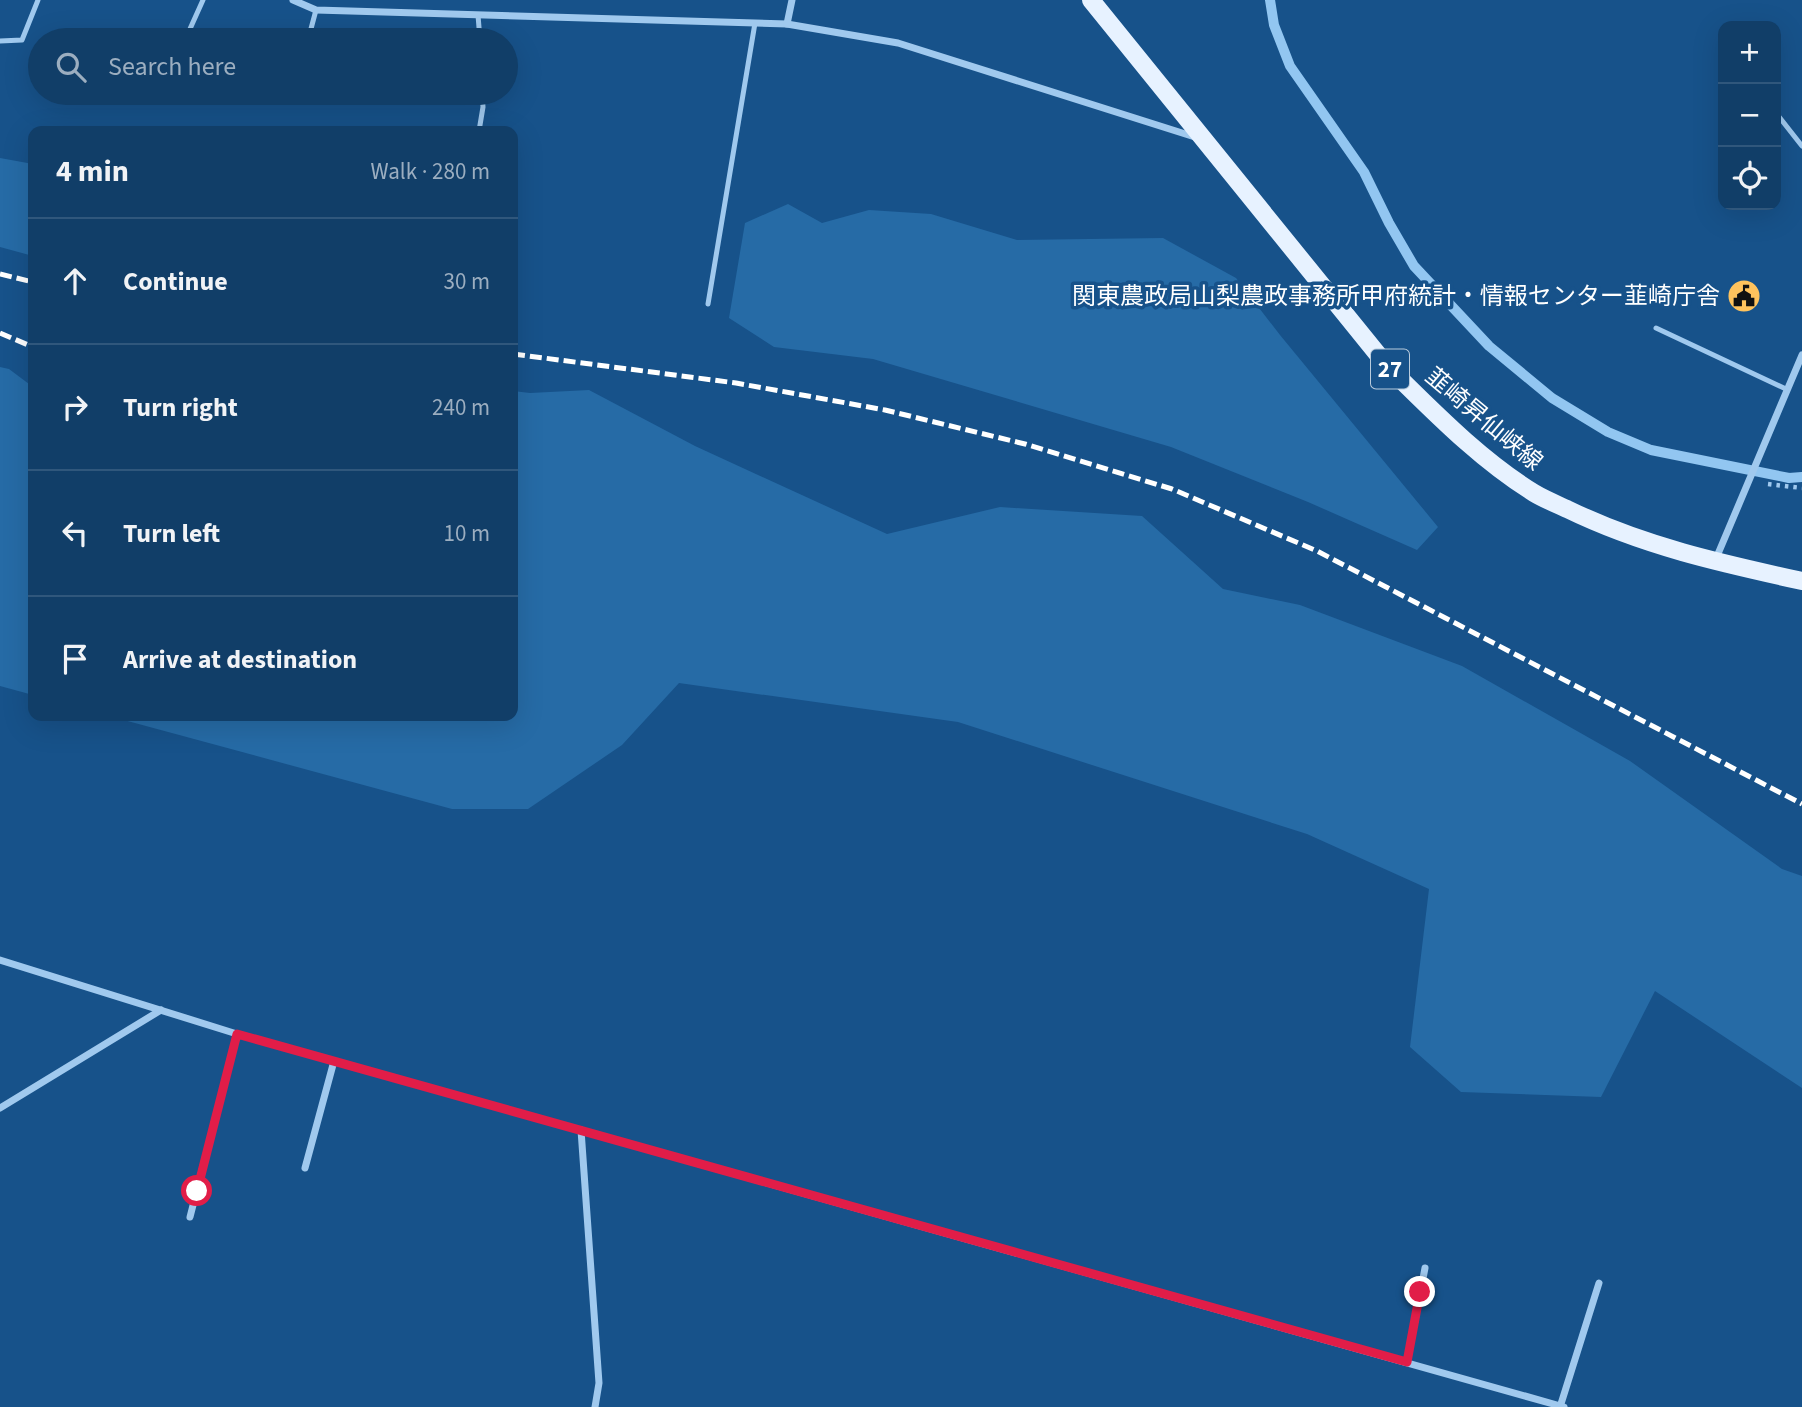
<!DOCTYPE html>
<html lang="en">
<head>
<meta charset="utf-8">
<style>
	body { margin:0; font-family:"Source Sans 3","Noto Sans JP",sans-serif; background:#1e4971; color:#f1f3f6 }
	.controls { position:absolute; right:21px; top:21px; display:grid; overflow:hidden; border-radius:14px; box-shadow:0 7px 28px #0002 }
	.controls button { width:63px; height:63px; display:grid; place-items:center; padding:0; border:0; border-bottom:2px solid #30577c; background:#113e68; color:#f1f3f6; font:35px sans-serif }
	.stop { position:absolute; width:21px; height:21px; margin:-16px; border:5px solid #e11d48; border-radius:50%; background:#fff }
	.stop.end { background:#e11d48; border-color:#fff; box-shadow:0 2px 7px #0008 }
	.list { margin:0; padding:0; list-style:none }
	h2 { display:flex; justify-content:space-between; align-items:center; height:91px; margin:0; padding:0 28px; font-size:30px }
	h2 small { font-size:23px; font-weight:400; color:#9caec0 }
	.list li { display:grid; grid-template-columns:46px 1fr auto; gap:21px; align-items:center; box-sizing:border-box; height:126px; padding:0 28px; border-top:2px solid #30577c }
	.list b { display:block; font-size:26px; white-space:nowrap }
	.list em { font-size:23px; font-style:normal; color:#9caec0 }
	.icon { flex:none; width:38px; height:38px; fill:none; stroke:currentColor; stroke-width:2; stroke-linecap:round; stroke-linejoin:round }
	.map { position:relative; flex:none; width:1802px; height:1407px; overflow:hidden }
	.search { position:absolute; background:#113e68; box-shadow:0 7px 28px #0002; left:28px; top:28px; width:490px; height:77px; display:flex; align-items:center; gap:18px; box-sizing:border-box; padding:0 24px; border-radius:38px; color:#9caec0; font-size:26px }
	.panel { position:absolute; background:#113e68; box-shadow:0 7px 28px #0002; left:28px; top:126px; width:490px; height:595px; border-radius:14px }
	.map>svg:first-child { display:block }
	.green { fill:#266ba6 }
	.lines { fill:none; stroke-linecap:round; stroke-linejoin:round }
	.stream { stroke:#92c6f1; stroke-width:10 }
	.path { stroke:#a0c9ee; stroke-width:4.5; stroke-dasharray:3.5 5; stroke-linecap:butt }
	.service { stroke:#a0c9ee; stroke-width:5 }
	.minor { stroke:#a0c9ee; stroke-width:7 }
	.primary { stroke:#e7f2ff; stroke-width:18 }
	.rail { stroke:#fff; stroke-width:5; stroke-dasharray:12 5; stroke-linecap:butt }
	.route { stroke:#e11d48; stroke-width:9 }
	.labels { text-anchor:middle; stroke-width:7; stroke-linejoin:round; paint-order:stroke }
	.shield { fill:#17528a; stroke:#b9cbdc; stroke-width:2 }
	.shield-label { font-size:23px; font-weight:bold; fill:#fff }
	.poi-label { font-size:24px; fill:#fff; stroke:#17528a; text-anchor:end }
	.street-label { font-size:24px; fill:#fff; stroke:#17528a }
</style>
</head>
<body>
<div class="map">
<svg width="1802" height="1407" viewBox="0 0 1802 1407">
	<rect width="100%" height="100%" fill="#17528a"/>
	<g class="green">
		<polygon points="0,158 33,164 33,256 0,247"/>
		<polygon points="788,204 822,223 869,210 931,214 1017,240 1163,238 1236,278 1280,335 1438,527 1417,550 1308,502 1171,447 873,359 774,347 729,318 745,223"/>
		<polygon points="0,367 9,369 33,387 33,695 0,686"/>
		<polygon points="589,390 695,446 887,534 1000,507 1142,516 1223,589 1300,605 1462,666 1630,761 1782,869 1802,876 1802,1088 1655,991 1601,1097 1461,1092 1410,1047 1429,889 1307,834 958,722 679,683 622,745 528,809 452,809 109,716 513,716 513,391 530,393"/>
	</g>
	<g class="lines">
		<polyline class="stream" points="1270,0 1274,25 1290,66 1364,172 1389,223 1414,266 1489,346 1552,398 1608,432 1651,450 1789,478 1802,477"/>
		<polyline class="path" points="1768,484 1802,488"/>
		<g class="service">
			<polyline points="478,15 480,40"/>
			<polyline points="185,40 203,0"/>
			<polyline points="308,40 316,10"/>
			<polyline points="0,41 22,40 38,0"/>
			<polyline points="293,95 294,93"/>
			<polyline points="1776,113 1802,146"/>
			<polyline points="479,131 483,107 482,93"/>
			<polyline points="708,304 755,23"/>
			<polyline points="1656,328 1786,389"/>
		</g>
		<g class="minor">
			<polyline points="293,0 316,10 787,24 898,43 1198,138"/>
			<polyline points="787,24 792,0"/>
			<polyline points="1715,561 1802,355"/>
			<polyline points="0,960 237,1034 1564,1407"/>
			<polyline points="0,1108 161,1010"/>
			<polyline points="581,1130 599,1383 595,1407"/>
			<polyline points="305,1168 334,1061"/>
			<polyline points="190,1217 237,1034"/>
			<polyline points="1407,1362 1425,1268"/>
			<polyline points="1560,1407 1599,1283"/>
		</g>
		<path class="primary" d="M1091,0L1388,367C1433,411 1479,459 1534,493C1544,499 1556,504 1567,509C1643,546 1720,563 1802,581"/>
		<g class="rail">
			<polyline points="0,274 33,282"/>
			<polyline points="0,333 33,347"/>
			<polyline points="513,354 736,383 885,410 1025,444 1172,489 1317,551 1802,804"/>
		</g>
	</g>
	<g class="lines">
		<polyline class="route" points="197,1191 237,1034 1407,1362 1420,1292"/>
	</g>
	<defs>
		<symbol id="civic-disc" viewBox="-11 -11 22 22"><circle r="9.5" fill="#ffc35d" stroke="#17528a"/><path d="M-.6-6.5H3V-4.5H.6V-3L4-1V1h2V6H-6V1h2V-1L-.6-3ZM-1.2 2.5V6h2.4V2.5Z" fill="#111"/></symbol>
	</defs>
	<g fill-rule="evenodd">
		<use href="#civic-disc" x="1725" y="277" width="38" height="38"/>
	</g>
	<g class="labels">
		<rect class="shield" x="1371" y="349.5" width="38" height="39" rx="5"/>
		<g class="shield-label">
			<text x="1390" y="377">27</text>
		</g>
		<g class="poi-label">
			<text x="1720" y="304">関東農政局山梨農政事務所甲府統計・情報センター韮崎庁舎</text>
		</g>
		<g class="street-label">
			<text transform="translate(1484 419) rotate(40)" y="8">韮崎昇仙峡線</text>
		</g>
	</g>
</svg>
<div class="controls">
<button>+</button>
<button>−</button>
<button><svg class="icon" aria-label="locate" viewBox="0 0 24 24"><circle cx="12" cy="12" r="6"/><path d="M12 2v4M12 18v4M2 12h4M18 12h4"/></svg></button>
</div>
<div class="stop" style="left:197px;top:1191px"></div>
<div class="stop end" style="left:1420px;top:1292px"></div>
<div class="search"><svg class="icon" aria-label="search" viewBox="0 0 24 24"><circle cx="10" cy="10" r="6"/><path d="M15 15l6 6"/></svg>Search here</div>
<section class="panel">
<h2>4 min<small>Walk · 280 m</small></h2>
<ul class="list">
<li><svg class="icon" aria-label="ahead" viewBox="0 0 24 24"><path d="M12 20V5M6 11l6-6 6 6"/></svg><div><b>Continue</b></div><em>30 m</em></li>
<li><svg class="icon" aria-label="right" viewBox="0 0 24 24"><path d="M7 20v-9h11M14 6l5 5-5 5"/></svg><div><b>Turn right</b></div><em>240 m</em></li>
<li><svg class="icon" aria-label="left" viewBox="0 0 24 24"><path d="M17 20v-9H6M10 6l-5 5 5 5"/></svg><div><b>Turn left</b></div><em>10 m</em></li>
<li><svg class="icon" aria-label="arrive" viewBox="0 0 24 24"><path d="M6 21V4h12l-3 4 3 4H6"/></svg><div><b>Arrive at destination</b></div></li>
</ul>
</section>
</div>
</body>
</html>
